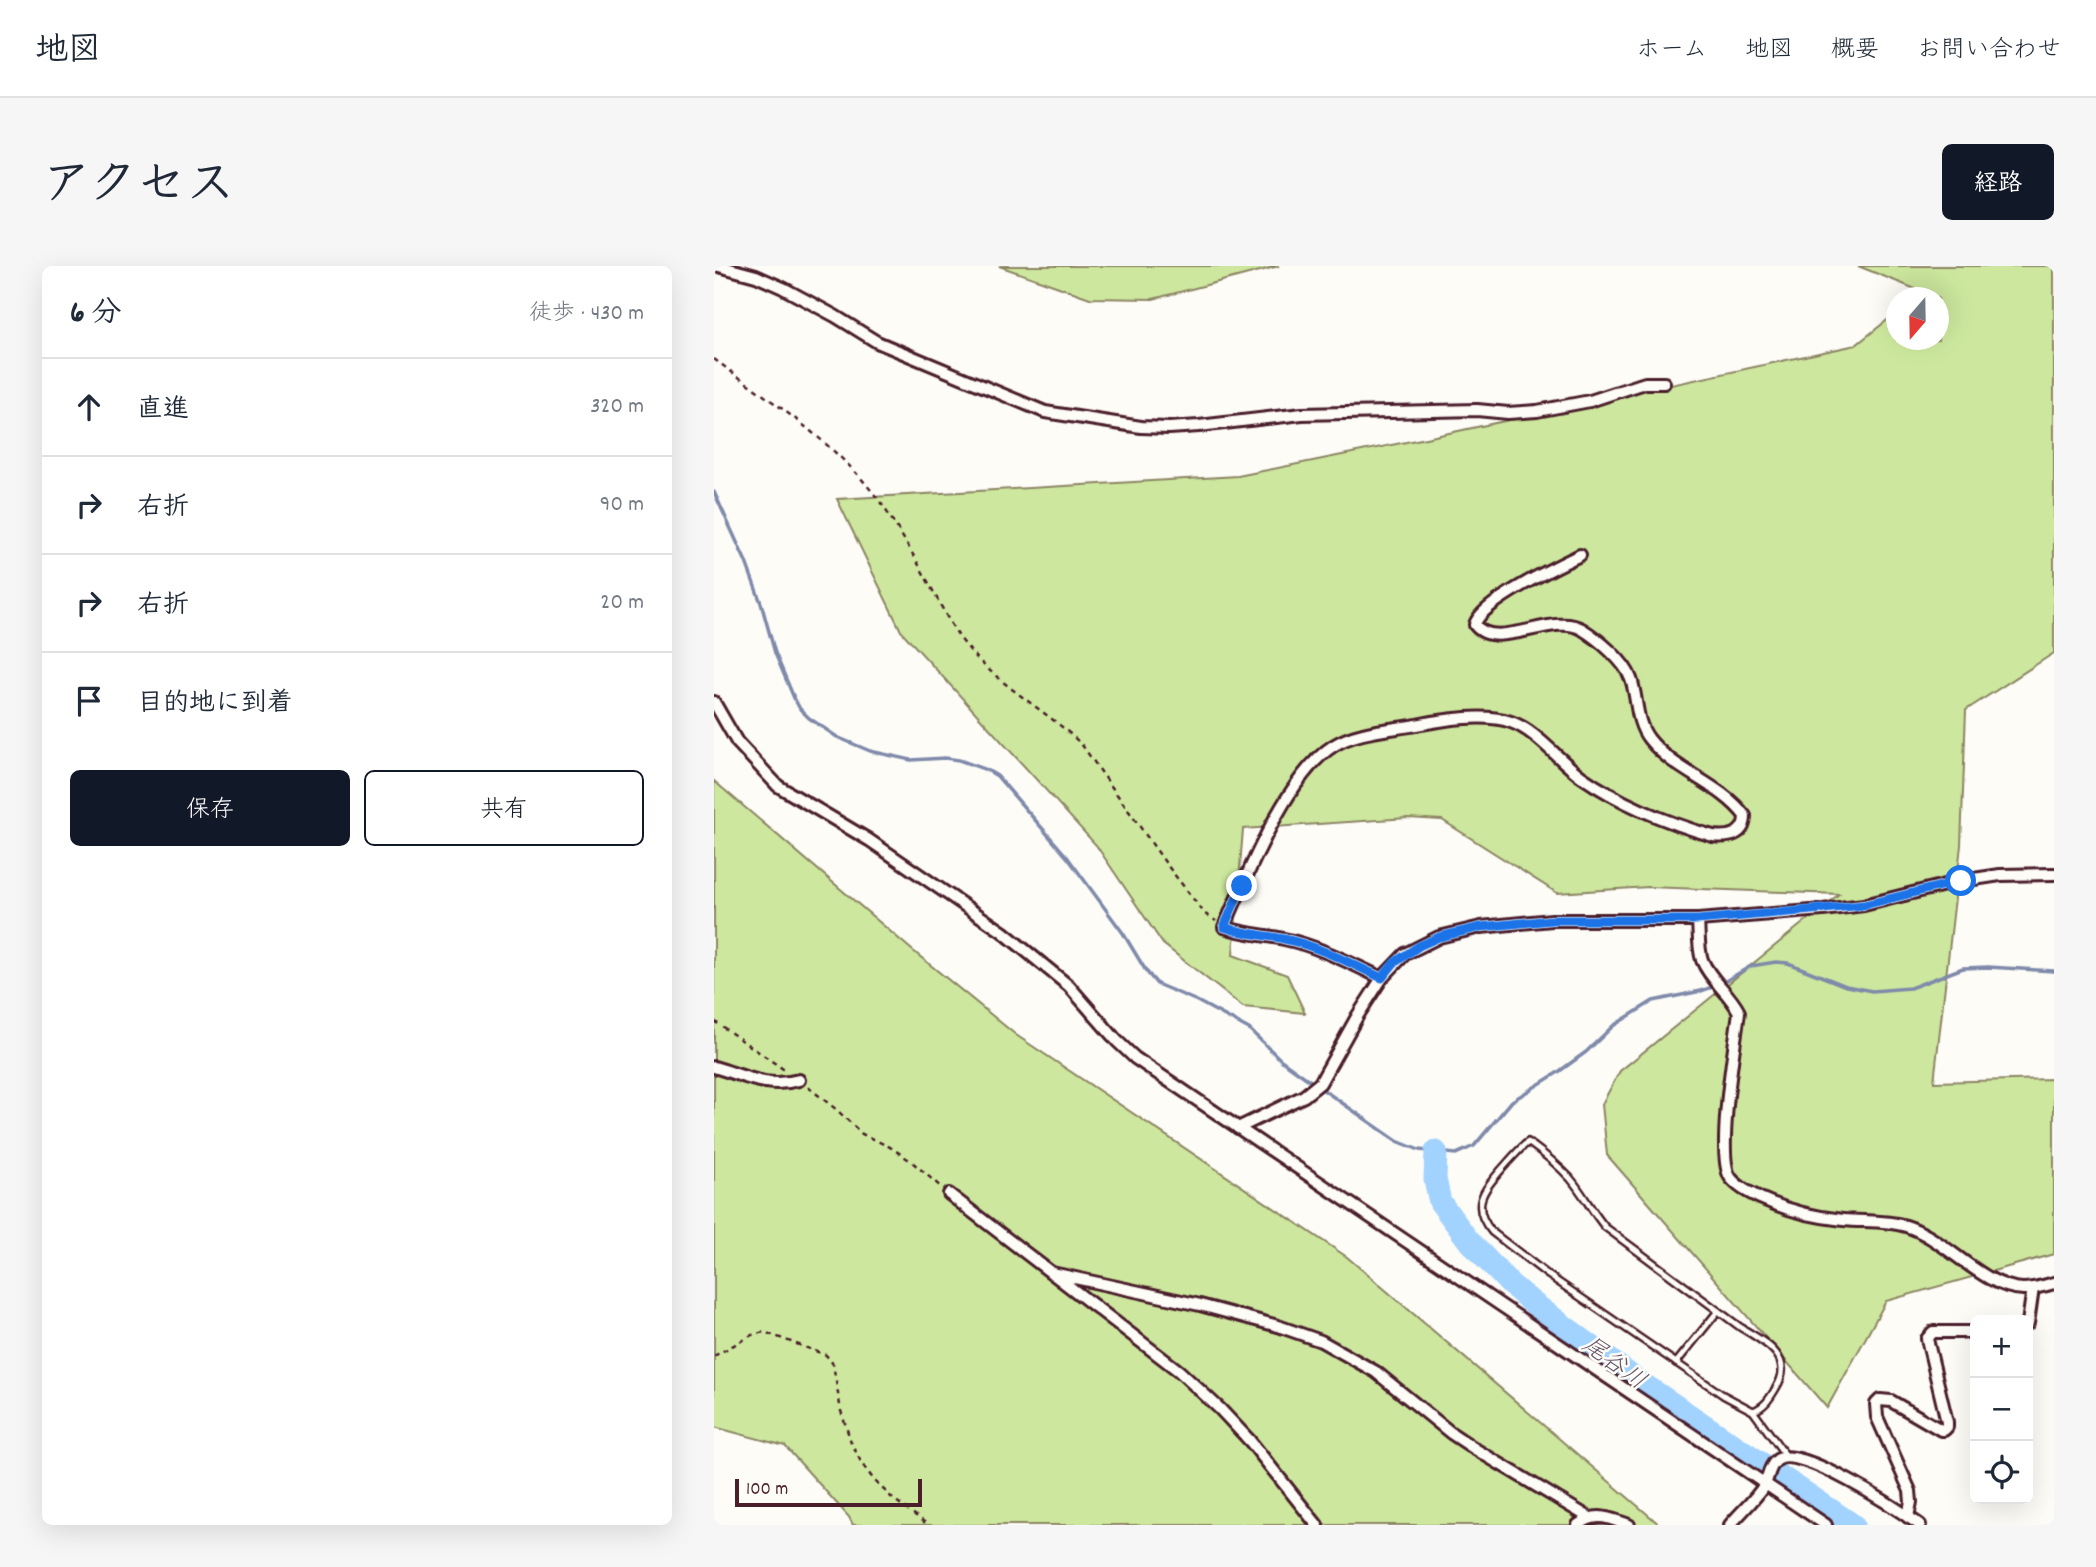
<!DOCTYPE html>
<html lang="ja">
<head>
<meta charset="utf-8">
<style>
	body { margin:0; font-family:Dekko,"Klee One",sans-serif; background:#f6f6f7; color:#1f2937 }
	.controls { position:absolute; right:21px; bottom:21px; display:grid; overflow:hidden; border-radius:10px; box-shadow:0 7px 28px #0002 }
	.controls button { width:63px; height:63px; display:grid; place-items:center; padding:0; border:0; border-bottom:2px solid #e0e1e3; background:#fff; color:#1f2937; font:35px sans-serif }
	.compass { position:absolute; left:1172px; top:21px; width:63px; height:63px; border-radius:50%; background:#fff; box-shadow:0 7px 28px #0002; rotate:200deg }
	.scale { position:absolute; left:21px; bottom:18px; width:187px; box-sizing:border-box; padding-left:7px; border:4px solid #4a1f2b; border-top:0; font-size:19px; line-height:24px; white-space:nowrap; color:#4a1f2b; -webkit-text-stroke:5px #fdfcf7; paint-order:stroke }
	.stop { position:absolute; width:21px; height:21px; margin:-16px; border:5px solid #1a73e8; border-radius:50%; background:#fff }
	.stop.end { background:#1a73e8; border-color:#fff; box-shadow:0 2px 7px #0008 }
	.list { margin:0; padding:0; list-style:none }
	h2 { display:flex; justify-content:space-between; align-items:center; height:91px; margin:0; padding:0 28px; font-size:30px }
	h2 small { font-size:23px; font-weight:400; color:#747a83 }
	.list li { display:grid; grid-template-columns:46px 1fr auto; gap:21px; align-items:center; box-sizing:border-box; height:98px; padding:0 28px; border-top:2px solid #e0e1e3 }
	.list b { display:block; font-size:26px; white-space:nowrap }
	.list em { font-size:23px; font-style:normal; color:#747a83 }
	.actions { display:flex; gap:14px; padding:21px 28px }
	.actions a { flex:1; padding:16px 0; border:2px solid #111827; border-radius:10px; text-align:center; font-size:24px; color:#111827 }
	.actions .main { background:#111827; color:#fff }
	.icon { flex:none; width:38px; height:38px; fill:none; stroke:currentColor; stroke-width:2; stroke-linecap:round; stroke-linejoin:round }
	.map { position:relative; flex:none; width:1340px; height:1259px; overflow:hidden; border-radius:10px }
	header { display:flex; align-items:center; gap:42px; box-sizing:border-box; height:98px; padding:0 35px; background:#fff; border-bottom:2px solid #e0e1e3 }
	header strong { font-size:33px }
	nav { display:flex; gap:38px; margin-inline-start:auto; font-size:24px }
	.intro { display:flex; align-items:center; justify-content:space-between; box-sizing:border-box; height:168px; padding:0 42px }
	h1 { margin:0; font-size:49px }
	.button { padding:18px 32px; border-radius:10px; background:#111827; color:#fff; font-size:24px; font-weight:700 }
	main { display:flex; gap:42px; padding:0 42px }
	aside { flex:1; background:#fff; border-radius:10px; box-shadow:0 7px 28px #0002 }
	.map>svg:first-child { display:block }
	.green { fill:#cde89e; stroke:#8c8464; stroke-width:2 }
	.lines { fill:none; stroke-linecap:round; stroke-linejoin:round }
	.stream { stroke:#7f8aaa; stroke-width:3.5 }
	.river { stroke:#a2d2fe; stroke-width:23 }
	.lane-casing { stroke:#4a1f2b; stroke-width:10 }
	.street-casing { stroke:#4a1f2b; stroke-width:16 }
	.path { stroke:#4a1f2b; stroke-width:2.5; stroke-dasharray:5 5; stroke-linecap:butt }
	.lane { stroke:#fdfcf7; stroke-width:5 }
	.street { stroke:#fdfcf7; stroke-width:10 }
	.route { stroke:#1a73e8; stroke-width:9 }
	.labels { text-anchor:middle; stroke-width:5; stroke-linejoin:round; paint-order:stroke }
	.water-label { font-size:24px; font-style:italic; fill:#64556a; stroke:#fdfcf7 }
</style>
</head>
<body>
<header>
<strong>地図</strong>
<nav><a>ホーム</a><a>地図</a><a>概要</a><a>お問い合わせ</a></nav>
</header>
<div class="intro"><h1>アクセス</h1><a class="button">経路</a></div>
<main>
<aside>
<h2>6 分<small>徒歩 · 430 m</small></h2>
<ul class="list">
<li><svg class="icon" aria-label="ahead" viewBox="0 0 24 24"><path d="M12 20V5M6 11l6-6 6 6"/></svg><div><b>直進</b></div><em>320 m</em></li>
<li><svg class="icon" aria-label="right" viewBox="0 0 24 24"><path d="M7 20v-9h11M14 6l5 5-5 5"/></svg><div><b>右折</b></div><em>90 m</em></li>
<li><svg class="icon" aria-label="right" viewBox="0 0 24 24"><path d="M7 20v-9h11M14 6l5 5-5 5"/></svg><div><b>右折</b></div><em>20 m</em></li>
<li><svg class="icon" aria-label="arrive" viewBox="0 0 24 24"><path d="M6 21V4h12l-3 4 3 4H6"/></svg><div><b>目的地に到着</b></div></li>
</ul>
<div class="actions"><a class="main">保存</a><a>共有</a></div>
</aside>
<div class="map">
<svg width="1340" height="1259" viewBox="0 0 1340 1259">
	<rect width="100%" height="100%" fill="#fdfcf7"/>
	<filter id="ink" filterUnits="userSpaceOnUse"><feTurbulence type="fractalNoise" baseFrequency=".0143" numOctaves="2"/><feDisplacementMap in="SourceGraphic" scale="14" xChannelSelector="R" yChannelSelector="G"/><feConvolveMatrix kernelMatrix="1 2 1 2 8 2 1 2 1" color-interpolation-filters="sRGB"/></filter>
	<g filter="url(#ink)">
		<g class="green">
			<polygon points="285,0 565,0 439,33 376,32"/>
			<polygon points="1144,0 1340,0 1340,387 1252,444 1247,579 1220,816 1340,813 1340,988 1172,1035 1113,1142 893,889 888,838 906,805 1125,628 934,621 843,627 728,554 694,552 529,563 519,689 573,709 591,747 529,741 449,678 382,579 187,365 123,233 524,210 712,172 1142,79 1182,47 1182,74 1224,74 1224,32 1203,31 1209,26"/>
			<polygon points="0,515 198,684 302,769 633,991 946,1259 139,1259 135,1251 71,1180 0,1161"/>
		</g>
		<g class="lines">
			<g class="stream">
				<polyline points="0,226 32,296 47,337 61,387 80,432 86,443 95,452 123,471 156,485 197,494 231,492 245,494 273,504 283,510 354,592 409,667 432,705 443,718 483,735 535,763 567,794 595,814 683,875 705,884 742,888 760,880 798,835 843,807 872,786 899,760 939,735 987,725 1001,720"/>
				<polyline points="1008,717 1037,700 1062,696 1074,697 1132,720 1158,725 1196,722 1249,702 1274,701 1340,705"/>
			</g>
			<polyline class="river" points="722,886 721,913 726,936 755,975 796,1018 819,1037 920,1112 1139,1259"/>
			<defs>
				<g id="lane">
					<path d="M814,876C829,887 843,898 856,912C869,927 878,946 891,961L1026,1061C1049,1075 1082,1091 1062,1122C1056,1132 1051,1141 1039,1145L1009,1129L834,1009L778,966C756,940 769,925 787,904C796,894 804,884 814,876Z"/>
					<polyline points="962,1097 1004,1045"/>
					<polyline points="1039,1145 1072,1190"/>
				</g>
				<g id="street">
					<polyline points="5,0 42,10 69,22 121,50 163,76 331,146 427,161 455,162 485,160 588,148 763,144 794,147 823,145 876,135 931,117 950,117"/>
					<polyline points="0,436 23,476 64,520 155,574 289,666 355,720 403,775 421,792 1112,1259"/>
					<path d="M984,654C985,667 984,682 988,694C996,714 1015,726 1025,746C1021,777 1002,888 1016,911C1023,921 1036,927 1046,932C1072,944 1100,951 1129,954C1150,956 1171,954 1192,960C1231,972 1269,1022 1309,1023C1319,1023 1330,1020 1340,1017"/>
					<path d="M668,712C636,697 604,680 570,673C550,669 530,668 510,661C533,610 572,510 619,480C642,465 676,464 702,459C727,454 772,447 797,456C823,465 845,495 868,511C907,538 954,557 999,570C1015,572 1031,569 1031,550C1006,517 961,506 935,473C921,455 924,433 917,413C911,395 884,373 868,363C840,346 782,386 761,359C764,338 845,299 866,289"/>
					<path d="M0,801C32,810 52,823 85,814"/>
					<polyline points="524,862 590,830 606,817 644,749 668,712 691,688 725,671 767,661 838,654 984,654 1109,644 1150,639 1247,615 1286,609 1340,608"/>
					<polyline points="235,928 465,1105 506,1143 536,1175 603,1259"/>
					<polyline points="338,1007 486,1039 564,1060 607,1075 662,1106 737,1167 761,1183 876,1252"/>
					<polyline points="1314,1057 1319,1022"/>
					<polyline points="1194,1251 1197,1236 1196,1225 1163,1151 1162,1138 1166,1134 1177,1135 1227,1164 1230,1164 1233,1161 1233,1156 1213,1073 1219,1066 1261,1066"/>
					<path d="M864,1259C883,1245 894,1252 915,1259"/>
					<path d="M1016,1259C1027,1246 1042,1233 1051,1218C1055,1210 1055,1200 1063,1194C1084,1177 1185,1244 1206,1259"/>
				</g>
			</defs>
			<use href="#lane" class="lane-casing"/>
			<use href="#street" class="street-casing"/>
			<g class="path">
				<path d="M0,93C58,136 127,180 169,240C187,267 203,295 218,323C229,343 239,365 254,382C286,421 333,444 368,479L453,599L491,648L502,655"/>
				<polyline points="0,755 72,805"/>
				<polyline points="94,821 123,844 148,868 176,881 197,895 228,922"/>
				<polyline points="0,1090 38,1069 50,1066 112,1089 119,1098 127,1145 137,1176 148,1198 160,1214 178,1232 214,1259"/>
			</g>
			<use href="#lane" class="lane"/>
			<use href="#street" class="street"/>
		</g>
	</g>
	<g class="lines" filter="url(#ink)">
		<path class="route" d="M528,620L510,661C530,668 550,669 570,673C604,680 636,697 668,712L680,697L705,680L725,671L767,661L838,654H984L1109,643L1150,639L1247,615"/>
	</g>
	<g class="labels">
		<g class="water-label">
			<text transform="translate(901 1096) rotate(36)" y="8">尾谷川</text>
		</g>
	</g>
</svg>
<div class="controls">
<button>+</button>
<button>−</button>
<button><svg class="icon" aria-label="locate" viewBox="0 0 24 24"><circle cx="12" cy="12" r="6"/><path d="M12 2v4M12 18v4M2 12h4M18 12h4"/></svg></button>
</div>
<svg class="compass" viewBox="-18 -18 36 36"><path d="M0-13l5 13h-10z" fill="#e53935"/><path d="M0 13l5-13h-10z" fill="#747a83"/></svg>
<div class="scale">100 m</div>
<div class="stop" style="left:1247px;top:615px"></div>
<div class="stop end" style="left:528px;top:620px"></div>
</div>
</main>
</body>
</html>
